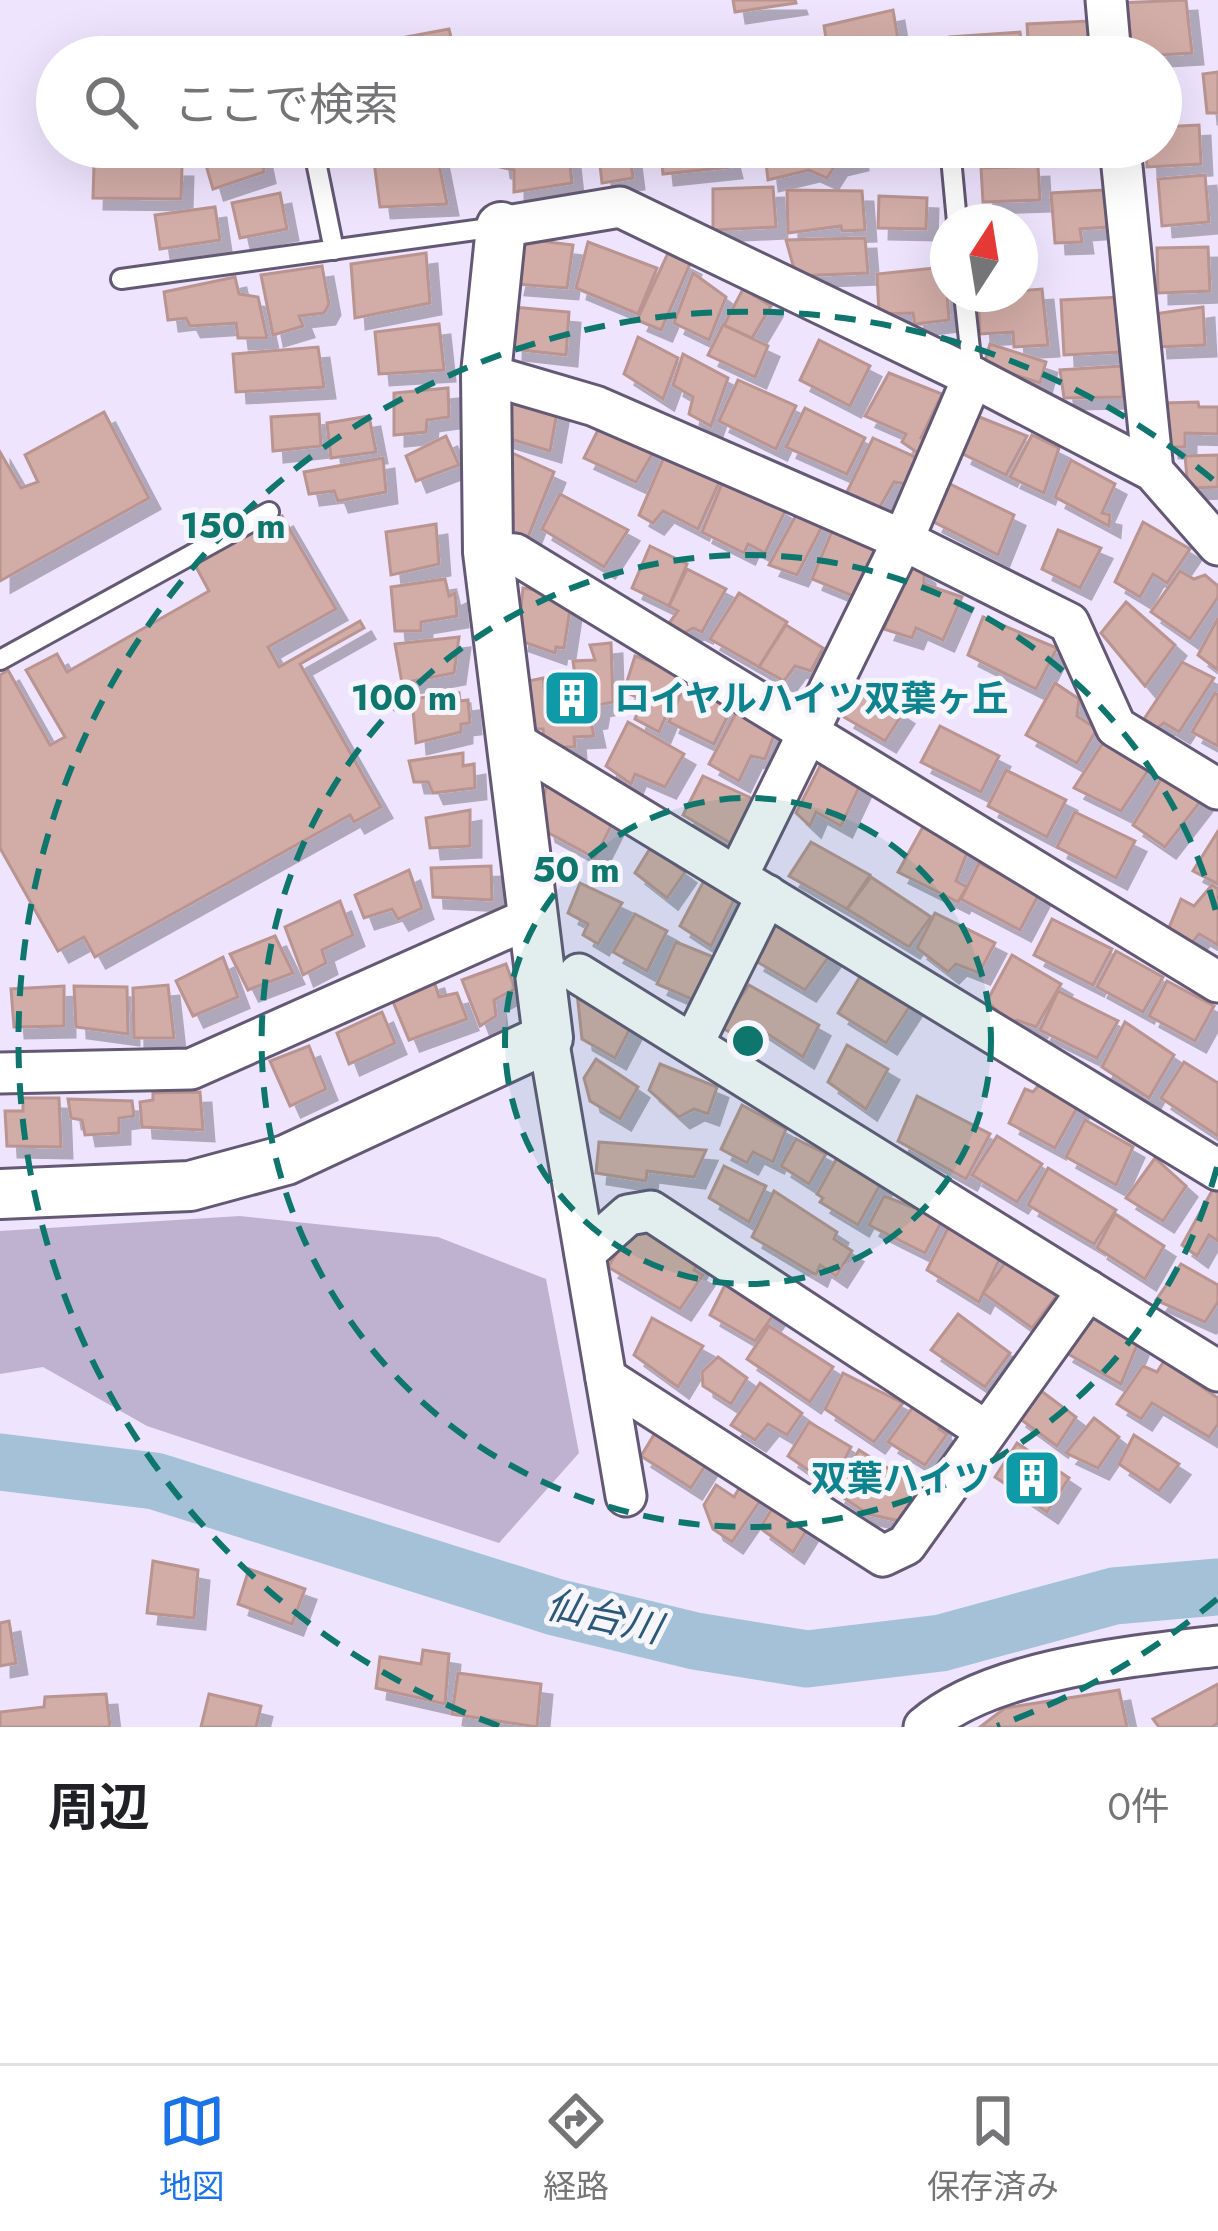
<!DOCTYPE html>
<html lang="ja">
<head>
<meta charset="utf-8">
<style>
	body { margin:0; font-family:Jost,"Noto Sans JP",sans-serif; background:#f2f2f2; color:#202124 }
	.compass { position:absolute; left:930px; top:204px; width:108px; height:108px; border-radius:50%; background:#fff; box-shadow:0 12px 48px #0002; rotate:12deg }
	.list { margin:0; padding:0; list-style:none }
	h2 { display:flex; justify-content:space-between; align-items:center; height:156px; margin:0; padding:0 48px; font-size:51px }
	h2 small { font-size:39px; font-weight:400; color:#757577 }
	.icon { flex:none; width:66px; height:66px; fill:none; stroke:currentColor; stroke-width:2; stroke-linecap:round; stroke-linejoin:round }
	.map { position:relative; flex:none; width:1218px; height:1727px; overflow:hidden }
	.search { position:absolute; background:#fff; box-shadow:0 12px 48px #0002; left:36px; right:36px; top:36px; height:132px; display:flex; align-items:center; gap:30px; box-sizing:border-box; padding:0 42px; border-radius:66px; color:#757577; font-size:45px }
	.sheet { height:336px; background:#fff }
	nav { display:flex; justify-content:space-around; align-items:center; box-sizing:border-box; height:168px; border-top:3px solid #e0e0e0; background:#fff; font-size:33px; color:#757577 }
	nav a { display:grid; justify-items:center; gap:6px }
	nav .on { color:#1a73e8 }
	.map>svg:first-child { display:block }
	.forest { fill:#beb2d0 }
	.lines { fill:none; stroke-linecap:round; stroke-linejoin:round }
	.river { stroke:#a4c1d8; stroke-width:57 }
	.building { fill:#d2aca7; stroke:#b99490; stroke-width:3; filter:url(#shadow) }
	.service-casing { stroke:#645974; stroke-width:24 }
	.minor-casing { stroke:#645974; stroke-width:45 }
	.tertiary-casing { stroke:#645974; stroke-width:54 }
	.service { stroke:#fff; stroke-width:18 }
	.minor { stroke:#fff; stroke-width:39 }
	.tertiary { stroke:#fff; stroke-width:48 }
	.ring { fill:none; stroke:#0f766e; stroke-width:6; stroke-dasharray:21 15 }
	.labels { text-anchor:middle; stroke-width:10; stroke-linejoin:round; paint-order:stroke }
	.culture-label { font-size:36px; font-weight:bold; fill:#0d838f; stroke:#f7f5fc; text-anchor:start }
	.water-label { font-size:39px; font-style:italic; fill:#2b597a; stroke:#f7f5fc }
	.centre { fill:#0f766e; stroke:#f7f5fc; stroke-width:6 }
	.ring-label { font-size:36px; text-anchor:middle; font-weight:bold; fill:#0f766e; stroke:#f7f5fc; stroke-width:10; stroke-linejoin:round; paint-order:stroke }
</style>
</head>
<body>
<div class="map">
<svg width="1218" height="1727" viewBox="0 0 1218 1727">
	<defs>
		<filter id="shadow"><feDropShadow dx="11" dy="11" stdDeviation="0" flood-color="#0004"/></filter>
	</defs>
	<rect width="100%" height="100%" fill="#eee4fe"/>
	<polygon class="forest" points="240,1216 438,1237 546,1279 579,1453 499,1543 147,1426 43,1367 0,1374 0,1231"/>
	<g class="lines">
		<polyline class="river" points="0,1462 155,1481 555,1607 695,1641 807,1659 941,1643 1114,1596 1218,1587"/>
	</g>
	<g class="building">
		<polygon points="733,0 795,0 796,3 735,12"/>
		<polygon points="1186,0 1192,53 1125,57 1119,3"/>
		<polygon points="893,10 901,57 829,57 824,26"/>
		<polygon points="1090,21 1091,57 1029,57 1027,24"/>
		<polygon points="449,29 456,57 388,57 385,41"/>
		<polygon points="1020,32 1023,57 951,57 950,37"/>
		<polygon points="374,42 379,57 307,57 306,52"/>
		<polygon points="1218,72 1218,113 1207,113 1203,74"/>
		<polygon points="1199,125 1201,164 1147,167 1146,147 1161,147 1161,127"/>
		<polygon points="246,147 259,147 264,172 213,189 205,162"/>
		<polygon points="497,147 568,147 572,183 514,192 514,170 500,167"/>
		<polygon points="598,147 629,147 633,178 602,183"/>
		<polygon points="660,147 726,147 731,167 663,174"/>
		<polygon points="764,147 863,147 856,148 857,159 836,164 827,178 809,170 768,180"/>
		<polygon points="437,154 447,204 380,207 374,162"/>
		<polygon points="94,165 182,166 181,199 93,198"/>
		<polygon points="1038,166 1040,200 983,202 981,168"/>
		<polygon points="1205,175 1209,222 1162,226 1158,179"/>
		<polygon points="773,187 776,227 713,230 713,189"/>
		<polygon points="787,190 862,191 865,230 842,231 841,226 788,233"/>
		<polygon points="1104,190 1107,227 1080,229 1082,242 1055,243 1051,193"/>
		<polygon points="280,193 287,229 240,238 232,203"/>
		<polygon points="879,196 927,198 926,229 878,228"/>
		<polygon points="215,207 220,240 160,249 155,215"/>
		<polygon points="865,238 868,273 796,276 786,240"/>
		<polygon points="524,239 573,245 567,288 514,284"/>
		<polygon points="588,242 657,268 638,314 576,288"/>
		<polygon points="1208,247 1210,291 1158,293 1157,248"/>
		<polygon points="426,253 430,303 355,318 351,264"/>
		<polygon points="668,253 690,264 661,330 637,320"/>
		<polygon points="322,266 329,304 324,313 299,316 303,326 273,335 261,275"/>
		<polygon points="945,267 949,320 915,324 913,313 879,314 877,274"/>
		<polygon points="693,273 726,297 709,340 674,323"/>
		<polygon points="235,277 239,294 258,297 267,338 238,338 236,323 190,326 186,318 168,320 164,292"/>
		<polygon points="743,289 771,306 752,338 724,325"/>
		<polygon points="1042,289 1048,345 1014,347 1013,332 980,334 978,294"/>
		<polygon points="1120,297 1122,352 1064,355 1061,300"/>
		<polygon points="513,307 569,312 566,355 512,349"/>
		<polygon points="1203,307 1205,345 1157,347 1154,314"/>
		<polygon points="439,324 444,370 379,374 375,332"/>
		<polygon points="723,325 768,346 755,377 708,355"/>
		<polygon points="638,337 678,358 663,399 624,374"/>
		<polygon points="819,340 870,366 850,406 800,380"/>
		<polygon points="990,344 1046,362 1040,383 984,365"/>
		<polygon points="318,347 324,387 236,392 233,354"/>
		<polygon points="683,354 728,378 711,426 689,414 693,397 673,385"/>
		<polygon points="1121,366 1123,397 1064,398 1060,370"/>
		<polygon points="889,373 942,394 921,438 931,442 925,458 902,442 906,434 865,416"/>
		<polygon points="738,380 796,406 776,449 719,421"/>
		<polygon points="448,388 449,417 427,420 426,432 394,435 394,393"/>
		<polygon points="506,390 558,407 550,451 497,435"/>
		<polygon points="1198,402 1199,407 1218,407 1218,434 1185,433 1185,447 1168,447 1164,403"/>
		<polygon points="805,408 865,438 847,474 786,447"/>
		<polygon points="104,412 149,498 0,581 0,452 21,488 38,482 25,455"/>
		<polygon points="319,414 321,446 273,451 271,417"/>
		<polygon points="369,416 376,452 331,458 327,423"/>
		<polygon points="977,416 1027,436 1006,475 961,453"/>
		<polygon points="604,418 658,444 636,482 584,458"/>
		<polygon points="1032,435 1059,448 1044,493 1010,477"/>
		<polygon points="446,436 459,465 416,481 406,456"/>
		<polygon points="873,438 924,461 912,485 894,482 877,512 844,498"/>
		<polygon points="667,450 722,476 698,529 663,511 653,523 639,515"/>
		<polygon points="510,452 554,472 526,542 503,534"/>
		<polygon points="1218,455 1218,487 1188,488 1185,456"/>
		<polygon points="383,458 386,492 338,501 334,491 309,494 304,472"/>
		<polygon points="1071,460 1115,484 1102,513 1110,515 1109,526 1055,497"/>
		<polygon points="726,474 785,511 765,553 748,544 744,553 702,532"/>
		<polygon points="950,484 1014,515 998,555 932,521"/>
		<polygon points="560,494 628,530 604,567 542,529"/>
		<polygon points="802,504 827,517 797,575 769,565"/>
		<polygon points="282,516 336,609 268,647 279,667 360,621 364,628 300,664 381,807 354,822 350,815 95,957 84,937 58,951 0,848 0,675 8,670 50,745 65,737 26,670 57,654 67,672 209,591 195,565"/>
		<polygon points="1143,522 1190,549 1167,583 1153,574 1140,597 1115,582"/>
		<polygon points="436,524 439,564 391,575 386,532"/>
		<polygon points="835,524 883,550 858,598 812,579"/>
		<polygon points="1058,530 1101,548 1080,588 1042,569"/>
		<polygon points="650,546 687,564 669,606 632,588"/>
		<polygon points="911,564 924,573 924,584 962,597 943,640 916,628 912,638 884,629"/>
		<polygon points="687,569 726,589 702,632 693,628 681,635 667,626 678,611 669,606"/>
		<polygon points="1180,571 1194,579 1205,575 1218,586 1218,597 1190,639 1151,612"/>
		<polygon points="445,579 449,596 455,593 457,616 421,622 421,631 395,631 391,587"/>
		<polygon points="523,588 572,596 564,648 556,647 555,653 518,640"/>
		<polygon points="739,593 787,622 759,667 710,639"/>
		<polygon points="1126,602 1175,645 1145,686 1101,633"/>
		<polygon points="983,617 1057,648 1036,689 968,655"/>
		<polygon points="1218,618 1218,670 1198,655"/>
		<polygon points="786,625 823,648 811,671 795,666 784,681 759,667"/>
		<polygon points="459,637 454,673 402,683 395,644"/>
		<polygon points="611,643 613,702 598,705 596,717 590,718 594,736 574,737 575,747 544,747 543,729 534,729 529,681 543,678 545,695 560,695 557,687 576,683 573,661 595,660 590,645"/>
		<polygon points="635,656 684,673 659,732 635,719 642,700 624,691"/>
		<polygon points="1182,662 1214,678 1179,732 1164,723 1157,728 1144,719"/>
		<polygon points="687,678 735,701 714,744 669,722"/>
		<polygon points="1055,683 1079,699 1077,716 1097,729 1077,763 1026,735"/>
		<polygon points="863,687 903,713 885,741 844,717"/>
		<polygon points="459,693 460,701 468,700 470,723 461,724 461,732 416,743 412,699"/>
		<polygon points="1215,693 1218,695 1218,746 1192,732"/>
		<polygon points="738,709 776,730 765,759 751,756 739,781 709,764"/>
		<polygon points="628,722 684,754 665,787 635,774 631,784 606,766"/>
		<polygon points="940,726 999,756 981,792 921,762"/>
		<polygon points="1104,741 1149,769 1121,811 1074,788"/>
		<polygon points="463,753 463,766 474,764 475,788 433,793 428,782 414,782 409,761"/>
		<polygon points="823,760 861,783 841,826 816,812 810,826 796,813"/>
		<polygon points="1006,770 1066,800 1047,837 988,806"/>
		<polygon points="703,776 762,803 744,851 683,815"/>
		<polygon points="1163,776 1203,798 1165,847 1133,825"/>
		<polygon points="548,781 614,820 595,858 545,831 540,811"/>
		<polygon points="470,810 470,846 430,848 426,818"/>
		<polygon points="1075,812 1135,841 1116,878 1057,847"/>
		<polygon points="925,823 968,850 956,881 967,887 958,902 898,872"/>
		<polygon points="1218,831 1218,884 1193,871"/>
		<polygon points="811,842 870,875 847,909 789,876"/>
		<polygon points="651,847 685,872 667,898 635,873"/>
		<polygon points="979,863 1039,894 1020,930 961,899"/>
		<polygon points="491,866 492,900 433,897 431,868"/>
		<polygon points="409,870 422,908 398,919 392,909 364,918 355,895"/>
		<polygon points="706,877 736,896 711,946 680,926"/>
		<polygon points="871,877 931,917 909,947 847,909"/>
		<polygon points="580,883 622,903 598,944 583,935 588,924 568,913"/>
		<polygon points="1212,885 1218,889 1218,945 1199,934 1187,949 1165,937 1181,899 1194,906"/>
		<polygon points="340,901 353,935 322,950 326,963 303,975 285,927"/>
		<polygon points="935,913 995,943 979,973 956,964 948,972 917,948"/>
		<polygon points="635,914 667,931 647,971 613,952"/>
		<polygon points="1052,919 1112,949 1093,985 1034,955"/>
		<polygon points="772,922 832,952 805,990 754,960"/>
		<polygon points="275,936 293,973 248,990 230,954"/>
		<polygon points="676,942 716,958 696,1001 657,984"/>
		<polygon points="1116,951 1163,977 1143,1012 1097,987"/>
		<polygon points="1012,955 1061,984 1036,1027 1017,1020 1010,1023 987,1001"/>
		<polygon points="223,957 238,997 193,1016 176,981"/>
		<polygon points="506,964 515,989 494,1000 496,1016 480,1026 462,980"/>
		<polygon points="861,975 910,1006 886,1043 838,1013"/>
		<polygon points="433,978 439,997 457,993 467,1019 409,1040 391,997 419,990 417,983"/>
		<polygon points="1167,981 1214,1006 1195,1041 1149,1016"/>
		<polygon points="168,985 174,1038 134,1038 133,988"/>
		<polygon points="749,985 819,1025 803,1057 754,1025 745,1040 720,1027"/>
		<polygon points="64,986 64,1026 14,1027 11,989"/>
		<polygon points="74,986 127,987 128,1034 76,1027"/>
		<polygon points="1058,991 1118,1021 1097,1058 1040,1030"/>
		<polygon points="577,993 631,1027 615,1058 582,1039"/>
		<polygon points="382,1012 395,1043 349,1064 337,1033"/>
		<polygon points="1125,1022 1174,1055 1149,1098 1102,1067"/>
		<polygon points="847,1045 888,1069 866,1109 828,1082"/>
		<polygon points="309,1046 326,1089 290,1106 270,1061"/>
		<polygon points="596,1059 638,1087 620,1119 590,1101 584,1078"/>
		<polygon points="1184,1062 1218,1083 1218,1136 1161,1098"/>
		<polygon points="660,1064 717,1087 708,1114 694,1109 679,1117 649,1090"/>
		<polygon points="1039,1085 1077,1108 1055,1148 1009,1123 1025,1089 1033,1092"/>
		<polygon points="200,1092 203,1130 142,1127 140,1102 153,1100 153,1093"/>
		<polygon points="917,1096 990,1134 966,1179 898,1141"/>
		<polygon points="23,1098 59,1098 61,1147 7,1146 5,1111 23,1111"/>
		<polygon points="68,1099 132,1101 134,1116 119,1118 119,1133 85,1135 82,1120 71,1118"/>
		<polygon points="742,1105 786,1129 773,1162 753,1152 747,1163 721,1149"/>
		<polygon points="1085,1120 1133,1147 1116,1185 1066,1157"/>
		<polygon points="997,1136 1042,1164 1017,1202 972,1175"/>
		<polygon points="796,1139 826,1154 809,1184 781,1166"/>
		<polygon points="599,1142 706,1150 694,1177 647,1171 646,1181 596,1173"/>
		<polygon points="838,1156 880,1185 858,1225 820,1202 823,1198 817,1194"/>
		<polygon points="1155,1158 1186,1186 1163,1221 1126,1198"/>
		<polygon points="724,1166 766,1186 749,1222 709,1198"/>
		<polygon points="1048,1168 1116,1210 1094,1244 1028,1205"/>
		<polygon points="1213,1189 1218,1193 1218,1241 1209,1235 1197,1256 1182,1245"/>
		<polygon points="774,1191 837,1232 834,1239 852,1251 836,1276 820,1265 816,1275 752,1237"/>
		<polygon points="884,1196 943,1219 925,1253 869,1225"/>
		<polygon points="1115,1214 1164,1246 1145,1279 1097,1248"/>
		<polygon points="644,1223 701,1256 694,1270 703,1275 680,1309 608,1267 631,1230"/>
		<polygon points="948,1228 1002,1254 979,1302 927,1270"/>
		<polygon points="1007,1260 1062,1289 1032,1328 983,1293"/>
		<polygon points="1181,1264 1218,1285 1218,1302 1205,1322 1156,1300"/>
		<polygon points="728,1279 781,1304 755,1341 710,1315"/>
		<polygon points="1089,1313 1137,1345 1121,1384 1063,1351"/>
		<polygon points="958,1314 1010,1353 985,1387 931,1350"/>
		<polygon points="652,1318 703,1346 678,1387 634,1355"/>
		<polygon points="769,1326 833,1367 810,1402 747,1359"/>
		<polygon points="718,1357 747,1378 731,1404 703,1386 702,1372"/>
		<polygon points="1164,1361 1218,1398 1218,1424 1209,1437 1152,1403 1141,1419 1117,1404 1143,1366 1157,1372"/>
		<polygon points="843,1373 903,1403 874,1442 825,1409"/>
		<polygon points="760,1383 802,1413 787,1435 768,1424 755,1440 731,1425"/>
		<polygon points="1036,1387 1076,1417 1057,1446 1016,1416"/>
		<polygon points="915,1404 940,1421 939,1429 947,1434 925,1465 888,1442"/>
		<polygon points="1094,1418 1119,1437 1098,1468 1066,1453"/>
		<polygon points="809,1422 851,1447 831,1486 788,1456"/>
		<polygon points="658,1428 709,1460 691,1488 641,1456"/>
		<polygon points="1134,1435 1179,1464 1159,1491 1119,1464"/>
		<polygon points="1017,1443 1069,1478 1047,1512 995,1477"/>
		<polygon points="859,1450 921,1489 899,1521 868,1514 835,1492"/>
		<polygon points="716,1485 734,1497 740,1487 760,1501 732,1542 713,1529 704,1505"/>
		<polygon points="773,1507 808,1528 793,1552 760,1528"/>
		<polygon points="153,1561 198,1570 194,1618 147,1613"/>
		<polygon points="249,1569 305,1589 292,1624 238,1604"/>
		<polygon points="9,1621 16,1663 0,1666 0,1623"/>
		<polygon points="423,1650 449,1654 445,1704 376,1688 380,1657 421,1664"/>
		<polygon points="458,1673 541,1684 537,1727 452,1714"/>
		<polygon points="1218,1684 1218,1723 1212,1727 1159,1727 1153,1719"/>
		<polygon points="1119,1690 1127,1727 980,1727 1005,1708"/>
		<polygon points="106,1694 110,1727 0,1727 0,1712 44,1707 45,1697"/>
		<polygon points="209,1694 261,1706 256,1727 201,1727"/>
	</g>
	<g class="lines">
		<defs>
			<g id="service">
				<polyline points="313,147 334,250"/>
				<polyline points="950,147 957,222"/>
				<polyline points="121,279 497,227"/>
				<polyline points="964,294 973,377"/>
				<polyline points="0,660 269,512"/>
			</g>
			<g id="minor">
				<polyline points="1106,0 1111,57"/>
				<polyline points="1120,147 1153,471"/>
				<polyline points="501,227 620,207 973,377 1153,471 1218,545"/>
				<polyline points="486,374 595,406 903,540 1069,623 1116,727 1218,789"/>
				<polyline points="488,552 515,554 1218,982"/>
				<polyline points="511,740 1218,1170"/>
				<polyline points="737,877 903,540 973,377"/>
				<polyline points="579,974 1218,1371"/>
				<polyline points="548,1038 626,1496"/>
				<polyline points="693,1044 767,895"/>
				<polyline points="0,1073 191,1069 530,918"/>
				<polyline points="585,1253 628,1215 651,1211 986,1431"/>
				<polyline points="606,1378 883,1556 906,1545 1088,1290"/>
				<path d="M924,1727C991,1669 1133,1656 1218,1646"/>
			</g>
			<polyline id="tertiary" points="0,1194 190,1186 286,1160 548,1038 488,552 486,374 501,227"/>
		</defs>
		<use href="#service" class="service-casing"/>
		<use href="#minor" class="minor-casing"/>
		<use href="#tertiary" class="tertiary-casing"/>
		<use href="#service" class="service"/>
		<use href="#minor" class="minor"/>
		<use href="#tertiary" class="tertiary"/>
	</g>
	<circle cx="748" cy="1041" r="243" fill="#0f766e" fill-opacity=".12"/>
	<g class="ring">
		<circle cx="748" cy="1041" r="243"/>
		<path d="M1217 1167A486 486 0 1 1 1217 915"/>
		<path d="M1217 1599A729 729 0 0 1 997 1726M499 1726A729 729 0 1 1 1217 483"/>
	</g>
	<defs>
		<symbol id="building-square" viewBox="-11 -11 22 22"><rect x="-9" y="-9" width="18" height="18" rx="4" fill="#0f9aa8" stroke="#f7f5fc"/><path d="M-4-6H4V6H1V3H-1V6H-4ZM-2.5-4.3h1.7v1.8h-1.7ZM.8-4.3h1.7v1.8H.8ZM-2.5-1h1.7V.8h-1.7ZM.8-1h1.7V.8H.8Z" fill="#fff"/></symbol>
	</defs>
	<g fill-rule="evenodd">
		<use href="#building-square" x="539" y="665" width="66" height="66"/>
		<use href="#building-square" x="999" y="1445" width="66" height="66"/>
	</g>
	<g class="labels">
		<g class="culture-label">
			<text x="614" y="711">ロイヤルハイツ双葉ヶ丘</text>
			<text x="990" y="1491" text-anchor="end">双葉ハイツ</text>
		</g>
		<g class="water-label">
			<text transform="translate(604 1616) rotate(13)" y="14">仙台川</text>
		</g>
	</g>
	<circle cx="748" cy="1041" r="18" class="centre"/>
	<g class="ring-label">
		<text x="233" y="538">150 m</text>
		<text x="404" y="710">100 m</text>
		<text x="576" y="882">50 m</text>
	</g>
</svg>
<svg class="compass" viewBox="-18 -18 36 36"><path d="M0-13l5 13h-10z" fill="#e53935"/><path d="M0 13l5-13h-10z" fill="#757577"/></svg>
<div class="search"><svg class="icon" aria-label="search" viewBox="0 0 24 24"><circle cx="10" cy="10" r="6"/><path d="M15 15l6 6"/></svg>ここで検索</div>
</div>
<section class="sheet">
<h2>周辺<small>0件</small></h2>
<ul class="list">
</ul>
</section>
<nav>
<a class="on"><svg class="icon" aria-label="map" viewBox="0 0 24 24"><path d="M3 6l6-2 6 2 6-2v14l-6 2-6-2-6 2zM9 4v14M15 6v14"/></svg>地図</a>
<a><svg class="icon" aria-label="directions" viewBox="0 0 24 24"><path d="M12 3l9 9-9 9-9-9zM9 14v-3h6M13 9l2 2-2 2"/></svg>経路</a>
<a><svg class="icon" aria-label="saved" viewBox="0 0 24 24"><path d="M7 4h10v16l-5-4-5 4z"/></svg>保存済み</a>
</nav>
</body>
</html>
